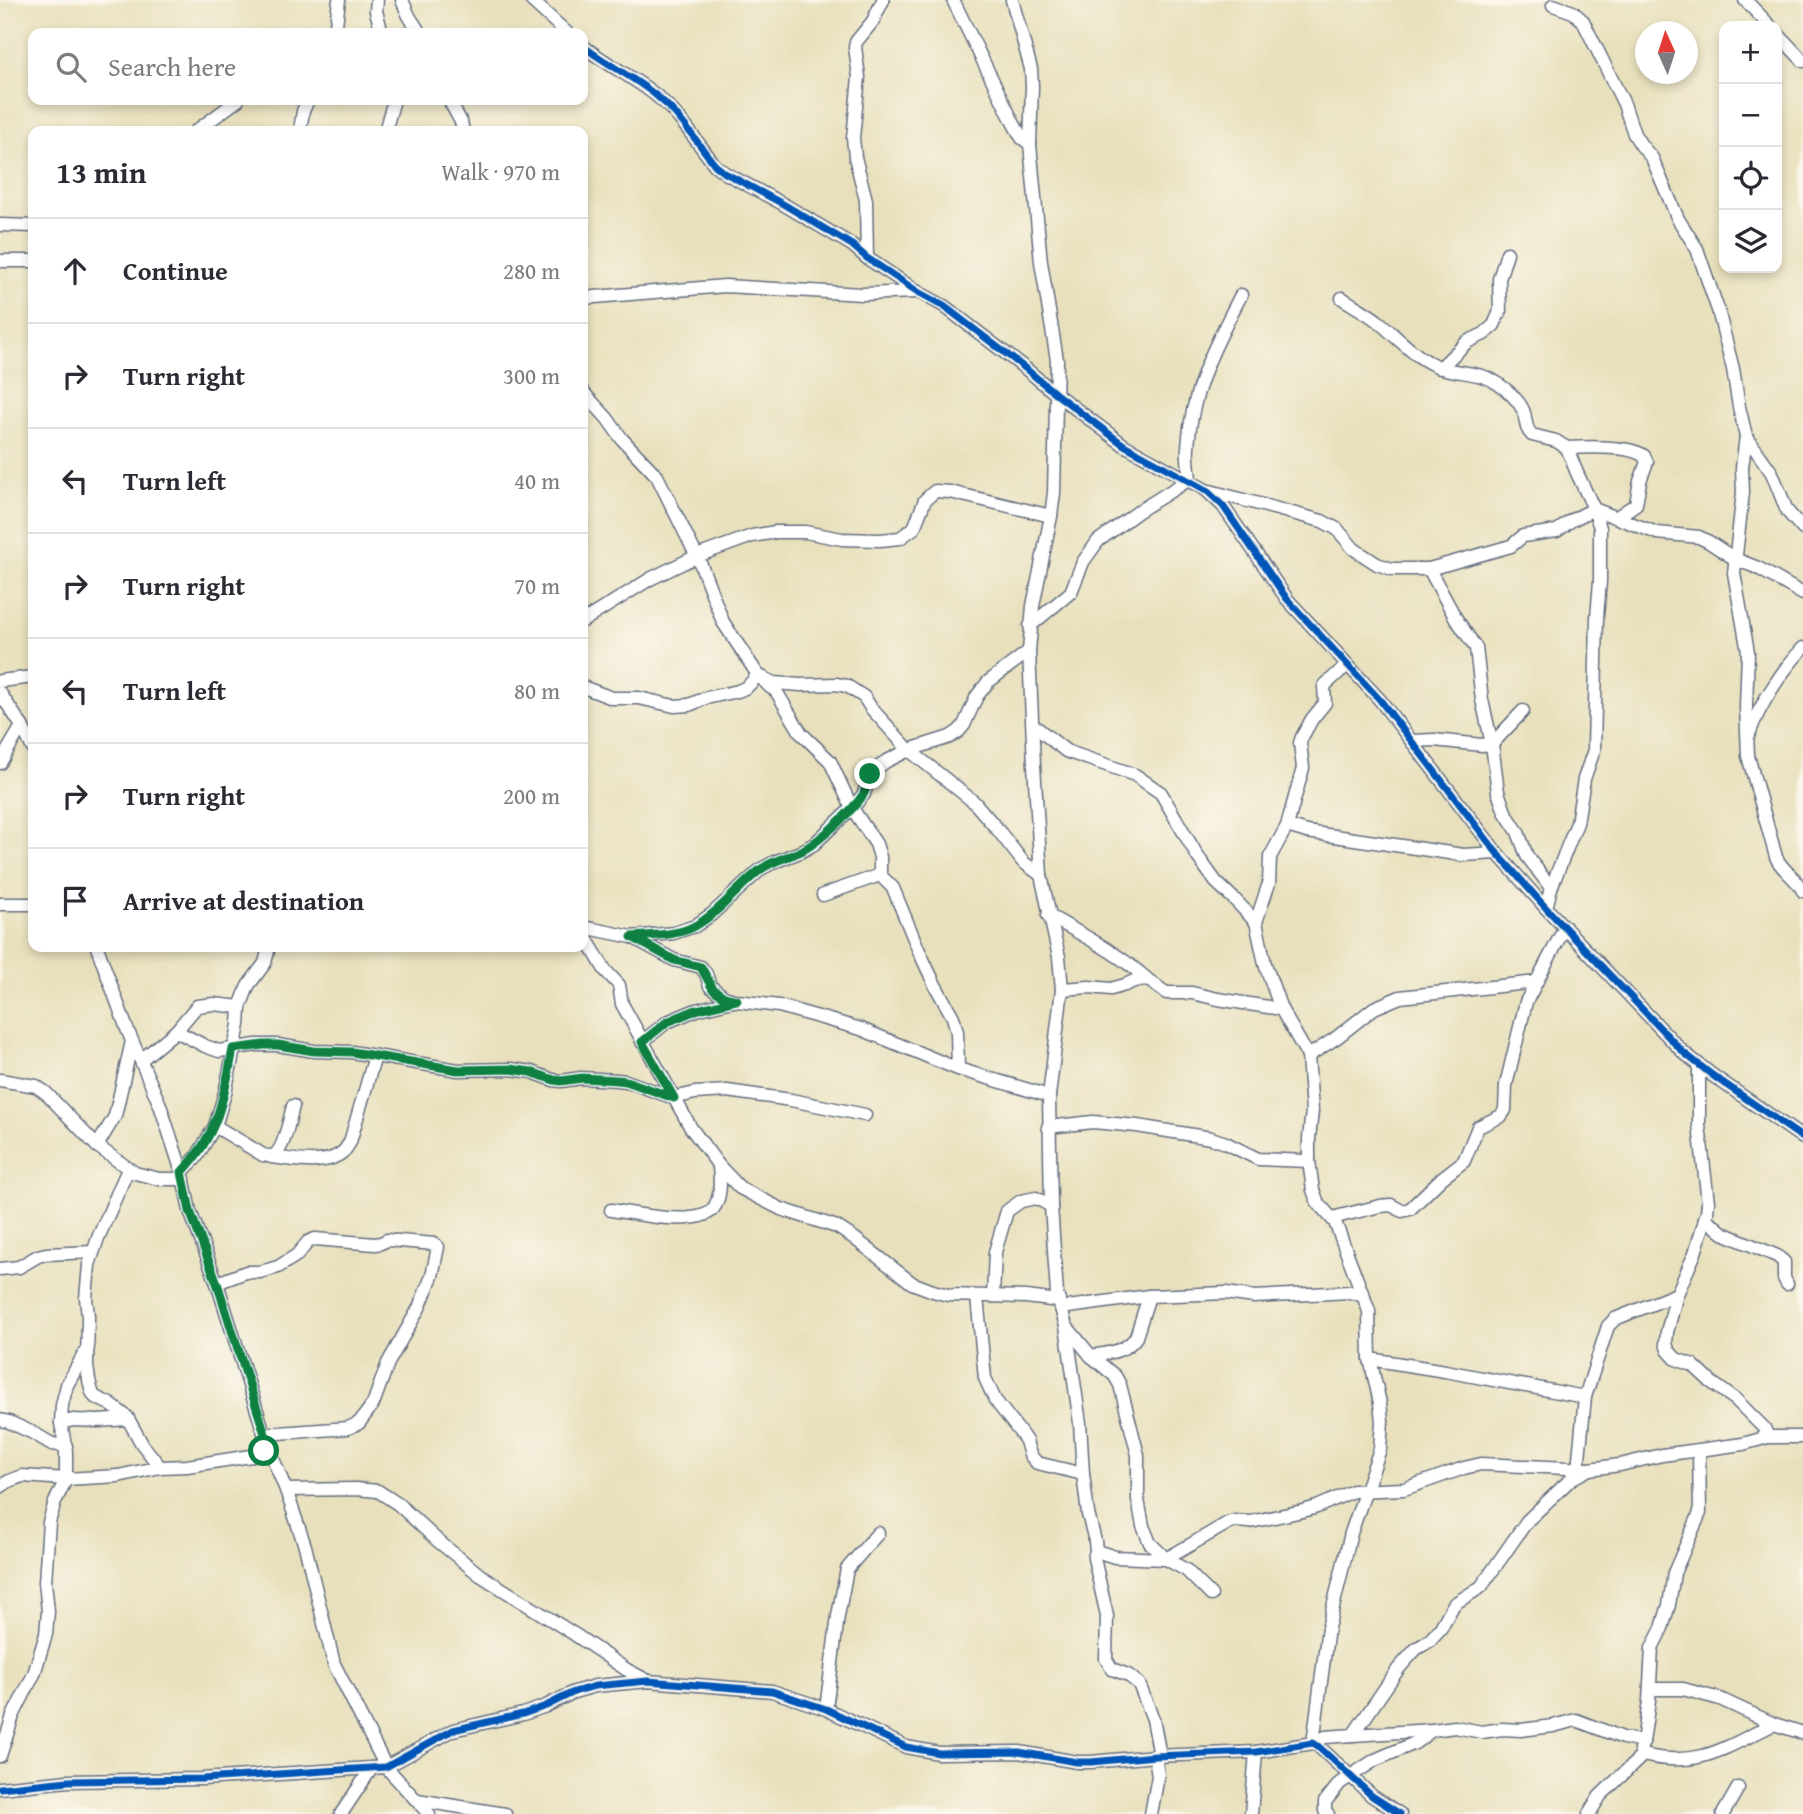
<!DOCTYPE html>
<html lang="en">
<head>
<meta charset="utf-8">
<style>
	body { margin:0; font-family:"Gentium Book Plus",serif; background:#f2f2f3; color:#2b2b33 }
	.controls { position:absolute; right:21px; top:21px; display:grid; overflow:hidden; border-radius:14px; box-shadow:0 4px 10px #0003 }
	.controls button { width:63px; height:63px; display:grid; place-items:center; padding:0; border:0; border-bottom:2px solid #e1e1e2; background:#fff; color:#2b2b33; font:35px sans-serif }
	.compass { position:absolute; left:1635px; top:21px; width:63px; height:63px; border-radius:50%; background:#fff; box-shadow:0 4px 10px #0003; rotate:357deg }
	.stop { position:absolute; width:21px; height:21px; margin:-16px; border:5px solid #0b8043; border-radius:50%; background:#fff }
	.stop.end { background:#0b8043; border-color:#fff; box-shadow:0 2px 7px #0008 }
	.list { margin:0; padding:0; list-style:none }
	h2 { display:flex; justify-content:space-between; align-items:center; height:91px; margin:0; padding:0 28px; font-size:30px }
	h2 small { font-size:23px; font-weight:400; color:#7c7c81 }
	.list li { display:grid; grid-template-columns:46px 1fr auto; gap:21px; align-items:center; box-sizing:border-box; height:105px; padding:0 28px; border-top:2px solid #e1e1e2 }
	.list b { display:block; font-size:26px; white-space:nowrap }
	.list em { font-size:23px; font-style:normal; color:#7c7c81 }
	.icon { flex:none; width:38px; height:38px; fill:none; stroke:currentColor; stroke-width:2; stroke-linecap:round; stroke-linejoin:round }
	.map { position:relative; flex:none; width:1803px; height:1814px; overflow:hidden }
	.search { position:absolute; background:#fff; box-shadow:0 4px 10px #0003; left:28px; top:28px; width:560px; height:77px; display:flex; align-items:center; gap:18px; box-sizing:border-box; padding:0 24px; border-radius:14px; color:#7c7c81; font-size:26px }
	.panel { position:absolute; background:#fff; box-shadow:0 4px 10px #0003; left:28px; top:126px; width:560px; height:826px; border-radius:14px }
	.map>svg:first-child { display:block }
	.lines { fill:none; stroke-linecap:round; stroke-linejoin:round }
	.street-casing { stroke:#636d7f; stroke-width:15 }
	.street { stroke:#fff; stroke-width:12 }
	.cycleway-casing { stroke:#fbf7ec; stroke-width:11 }
	.cycleway { stroke:#0057b8; stroke-width:7 }
	.route { stroke:#0b8043; stroke-width:9 }
</style>
</head>
<body>
<div class="map">
<svg width="1803" height="1814" viewBox="0 0 1803 1814">
	<rect width="100%" height="100%" fill="#fbf7ec"/>
	<filter id="ink" filterUnits="userSpaceOnUse"><feTurbulence type="fractalNoise" baseFrequency=".0143" numOctaves="2"/><feDisplacementMap in="SourceGraphic" scale="14" xChannelSelector="R" yChannelSelector="G"/><feConvolveMatrix kernelMatrix="1 2 1 2 8 2 1 2 1" color-interpolation-filters="sRGB"/></filter>
	<filter id="wash" filterUnits="userSpaceOnUse"><feTurbulence type="fractalNoise" baseFrequency=".00686" numOctaves="4" result="noise"/><feDisplacementMap in="SourceGraphic" scale="28" xChannelSelector="R" yChannelSelector="G"/><feGaussianBlur stdDeviation="1.57" result="paint"/><feColorMatrix in="noise" values="0 0 0 0 0 0 0 0 0 0 0 0 0 0 0 0 0 1.4 0 .05"/><feComposite in="paint" operator="in"/></filter>
	<g filter="url(#wash)">
		<rect width="100%" height="100%" fill="#e8e0bc"/>
	</g>
	<g filter="url(#ink)">
		<g class="lines">
			<defs>
				<g id="street">
					<polyline points="377,0 376,11 382,33"/>
					<polyline points="402,0 409,16 420,33"/>
					<polyline points="531,0 567,33"/>
					<polyline points="953,0 1014,124 1022,138 1030,144"/>
					<polyline points="1012,0 1031,69 1032,86 1030,144 1041,262 1057,360 1054,493 1051,516 1033,606 1029,651 1034,765 1041,875 1059,957 1062,989 1049,1096"/>
					<polyline points="1745,0 1770,26"/>
					<path d="M1553,5L1573,12L1583,21L1624,104L1634,134L1641,145L1652,158L1678,219L1697,249L1718,310L1733,369L1739,407L1746,436L1742,468L1743,492L1734,573L1748,652L1746,706L1748,756L1776,857C1782,871 1796,877 1803,891"/>
					<polyline points="335,33 339,0"/>
					<polyline points="1777,33 1803,61"/>
					<path d="M583,46C607,65 636,78 659,98C680,115 698,144 715,165L725,173L783,204L852,245L867,258L918,292L944,306L1026,369L1056,394L1124,445L1206,490L1223,506L1287,599L1380,700L1497,853L1546,908L1683,1052L1712,1075L1803,1138"/>
					<polyline points="449,100 461,122 463,131"/>
					<polyline points="196,131 238,100"/>
					<polyline points="300,131 303,111 308,100"/>
					<polyline points="385,131 394,100"/>
					<polyline points="0,225 33,226"/>
					<polyline points="867,258 866,200 855,157 853,138 859,77 855,47 856,42 873,21 883,0"/>
					<polyline points="0,261 33,261"/>
					<polyline points="583,298 725,286 862,294 918,292"/>
					<path d="M1342,298C1354,306 1368,313 1379,322C1398,338 1415,358 1439,367C1458,374 1479,371 1497,383C1506,389 1518,399 1523,410C1527,419 1524,428 1532,435L1556,441L1567,448L1577,473L1594,509L1657,533L1699,537L1709,542L1735,559L1758,568L1803,594"/>
					<polyline points="1440,368 1467,342 1484,334 1494,325 1500,311 1499,279 1507,253"/>
					<polyline points="583,392 607,418 622,439 657,476 701,565 723,622 758,675 774,683 801,685 836,684 847,686 864,697 871,708 909,750 974,802 998,830 1023,862 1041,875"/>
					<polyline points="1746,436 1772,473 1787,511 1803,529"/>
					<path d="M1567,448C1586,447 1630,445 1644,456L1647,462L1640,481L1636,504L1617,517"/>
					<polyline points="1210,491 1322,521 1337,529 1354,549 1377,564 1392,569 1429,569 1511,546 1523,536 1557,531 1572,520 1594,509 1600,528 1600,581 1597,617 1594,750 1584,779 1577,823 1551,888 1546,908"/>
					<polyline points="1429,569 1455,617 1476,648 1482,700 1492,744 1498,792 1505,812 1518,832 1527,856 1551,888"/>
					<polyline points="583,621 650,579 697,556 752,536 776,532 805,532 842,539 880,540 900,538 914,528 925,500 935,491 950,492 1051,516"/>
					<path d="M1030,626L1071,592L1083,562L1098,541L1139,511L1190,479C1189,469 1187,457 1188,447C1191,390 1215,345 1241,295"/>
					<polyline points="1347,665 1324,686 1325,703 1312,719 1302,737 1300,743 1303,768 1287,826 1307,832 1463,855 1497,853"/>
					<polyline points="0,681 33,677"/>
					<polyline points="583,687 612,698 639,698 674,706 689,705 706,698 738,691 747,687 758,675 770,687 776,691 801,733 830,761 852,808 876,844 880,857 880,875 893,888 919,951 935,985 953,1017 957,1032 958,1069"/>
					<polyline points="0,693 22,726 33,749"/>
					<polyline points="1033,725 1066,751 1135,775 1161,793 1198,857 1216,882 1235,900 1256,922"/>
					<path d="M1749,734C1760,704 1781,672 1803,648"/>
					<polyline points="1412,741 1434,740 1482,745 1492,744 1523,711"/>
					<polyline points="0,763 22,726"/>
					<polyline points="1287,826 1270,857 1269,883 1256,922 1265,964 1281,1009 1308,1056"/>
					<polyline points="823,895 880,875"/>
					<polyline points="0,904 33,904"/>
					<path d="M1048,915C1082,935 1119,953 1148,980"/>
					<polyline points="583,927 632,937 674,960 701,967 706,974 710,986 724,997 737,1001 779,1006 861,1029 958,1069 1049,1096 1051,1206 1057,1294 1066,1326 1080,1423 1083,1474 1088,1514 1095,1541 1096,1551 1094,1558 1107,1616 1106,1659 1112,1669 1128,1675 1139,1684 1153,1719 1160,1756"/>
					<polyline points="583,933 605,970 619,985 622,1004 691,1128 719,1166 740,1188 781,1209 837,1227 854,1238 912,1283 933,1291 948,1295 1026,1297 1059,1301"/>
					<polyline points="632,937 674,933 695,926 712,914 761,869 774,862 800,852 814,844 852,808 864,794 870,774 885,762 909,750 950,737 959,731 964,725 977,696 988,682 1029,651"/>
					<polyline points="97,947 127,1029 160,1105 182,1172 190,1211 217,1283 269,1449 286,1490 305,1546 334,1664 386,1767 429,1814"/>
					<polyline points="1062,989 1089,987 1111,989 1125,985 1134,981 1148,980 1166,993 1192,993 1218,999 1281,1009"/>
					<polyline points="176,1031 205,1046 219,1051 256,1045 278,1045 314,1051 352,1052 458,1070 511,1069 532,1072 553,1080 561,1081 581,1078 617,1080 626,1081 674,1098 695,1093 727,1091 791,1100 865,1115"/>
					<polyline points="642,1042 667,1022 696,1010 733,1001"/>
					<polyline points="141,1060 176,1031 197,1006 214,1004 240,1007"/>
					<polyline points="1699,1065 1699,1125 1708,1202 1707,1213 1695,1253 1677,1294 1667,1332 1666,1343 1668,1350 1676,1359 1693,1365 1711,1382 1736,1400 1764,1428 1768,1437"/>
					<polyline points="0,1080 36,1086 46,1093 97,1146 135,1173 159,1179 184,1179"/>
					<path d="M215,1126L263,1155C268,1156 270,1157 274,1155C284,1150 290,1117 293,1106"/>
					<polyline points="1048,1127 1093,1122 1137,1126 1211,1138 1226,1143 1258,1159 1309,1161"/>
					<polyline points="97,1146 115,1116 132,1041"/>
					<path d="M271,1157C292,1159 326,1168 344,1151C346,1149 348,1145 350,1142L375,1056"/>
					<polyline points="128,1169 98,1238 89,1265 86,1298 88,1316 87,1366 89,1380 92,1392 95,1397 110,1404 127,1417 142,1444 160,1467"/>
					<polyline points="182,1172 196,1158 215,1126 225,1093 239,1025 240,1007 248,986 265,963 269,947"/>
					<path d="M611,1210C633,1213 697,1228 713,1209C722,1197 720,1180 719,1166"/>
					<polyline points="1332,1218 1380,1206 1391,1205 1402,1211 1410,1209 1442,1178 1464,1161 1478,1127 1501,1116 1505,1110 1506,1085 1526,1002 1565,927"/>
					<polyline points="1705,1218 1723,1233 1777,1256 1784,1262 1784,1278 1787,1284"/>
					<polyline points="0,1269 19,1267 38,1256 46,1254 93,1252"/>
					<polyline points="217,1283 246,1272 260,1272 278,1267 297,1255 308,1242 315,1239 375,1244 381,1243 387,1240 435,1244 438,1247 432,1276 419,1308 388,1363 373,1404 359,1423 348,1428 265,1434"/>
					<polyline points="993,1296 995,1252 1007,1211 1021,1201 1036,1198 1051,1206"/>
					<polyline points="977,1297 985,1378 995,1400 1019,1431 1026,1441 1030,1455 1037,1463 1083,1474"/>
					<polyline points="1061,1308 1149,1296 1226,1293 1254,1297 1350,1292 1364,1296"/>
					<polyline points="1067,1327 1091,1356 1115,1376 1120,1385 1138,1455 1138,1500 1143,1526 1150,1543 1166,1559 1186,1570 1211,1595"/>
					<path d="M1091,1356C1108,1353 1126,1352 1136,1337L1149,1296"/>
					<polyline points="1370,1359 1445,1371 1585,1397"/>
					<polyline points="0,1420 9,1422 33,1433 52,1444 66,1446"/>
					<polyline points="61,1423 73,1420 98,1421 128,1419"/>
					<path d="M1699,1450L1700,1513L1674,1573L1669,1605L1662,1628L1652,1648L1649,1701L1643,1742L1640,1750L1643,1755C1699,1769 1726,1747 1774,1724"/>
					<polyline points="1578,1469 1585,1397 1608,1326 1615,1319 1677,1294"/>
					<polyline points="0,1487 9,1481 22,1476 66,1479 118,1476 160,1467 187,1466 251,1456 269,1449"/>
					<polyline points="286,1490 356,1489 378,1491 398,1504 438,1541 480,1575 574,1634 627,1670 648,1681"/>
					<polyline points="1096,1551 1115,1557 1166,1559 1228,1523 1234,1521 1250,1522 1303,1511 1317,1507 1353,1491 1404,1489 1464,1468 1481,1464 1589,1469 1620,1465 1662,1455 1743,1444 1768,1437 1803,1437"/>
					<polyline points="1650,1689 1683,1689 1720,1699 1774,1724 1803,1733"/>
					<polyline points="826,1709 838,1616 847,1569 878,1533"/>
					<polyline points="1353,1735 1432,1730"/>
					<polyline points="1313,1743 1328,1628 1351,1533 1380,1449 1382,1421 1380,1403 1370,1359 1369,1311 1335,1222 1318,1203 1313,1190 1309,1161 1309,1138 1312,1111 1308,1056 1336,1038 1374,1008 1400,997 1536,982"/>
					<polyline points="1313,1743 1325,1737 1353,1735 1399,1668 1416,1649 1429,1641 1440,1629 1454,1604 1481,1587 1527,1521 1571,1479 1589,1469"/>
					<polyline points="0,1756 13,1716 34,1674 46,1634 48,1611 45,1582 49,1522 55,1502 66,1479 66,1451 61,1423 62,1405 67,1385 88,1347"/>
					<polyline points="0,1788 68,1781 202,1779 386,1767 453,1730 523,1714 546,1706 574,1692 595,1686 648,1681 772,1691 826,1709 906,1747 939,1753 1019,1752 1077,1762 1091,1762 1155,1756 1256,1752 1313,1743 1318,1746 1372,1796 1400,1814"/>
					<polyline points="417,1800 505,1814"/>
					<polyline points="341,1814 371,1769"/>
					<polyline points="1151,1814 1158,1776 1155,1756"/>
					<polyline points="1251,1814 1256,1752"/>
					<polyline points="1328,1814 1325,1811 1325,1802 1340,1783 1375,1760 1415,1743 1432,1730 1455,1727 1482,1732 1502,1729 1521,1730 1553,1726 1576,1720 1623,1738 1643,1742"/>
					<polyline points="1589,1814 1600,1796 1643,1755"/>
					<polyline points="1723,1814 1738,1788"/>
				</g>
			</defs>
			<use href="#street" class="street-casing"/>
			<use href="#street" class="street"/>
			<defs>
				<g id="cycleway">
					<path d="M583,46C607,65 636,78 659,98C680,115 698,144 715,165L725,173L783,204L852,245L867,258L918,292L944,306L1026,369L1056,394L1124,445L1206,490L1223,506L1287,599L1380,700L1497,853L1546,908L1683,1052L1712,1075L1803,1138"/>
					<polyline points="0,1788 68,1781 202,1779 386,1767 453,1730 523,1714 546,1706 574,1692 595,1686 648,1681 772,1691 826,1709 906,1747 939,1753 1019,1752 1077,1762 1091,1762 1155,1756 1256,1752 1313,1743 1318,1746 1372,1796 1400,1814"/>
				</g>
			</defs>
			<use href="#cycleway" class="cycleway-casing"/>
			<use href="#cycleway" class="cycleway"/>
		</g>
	</g>
	<g class="lines" filter="url(#ink)">
		<path class="route" d="M264,1451L269,1448L265,1434L217,1283L190,1211L182,1172C218,1135 224,1098 233,1049L264,1045H278L314,1051L352,1052L458,1070L511,1069L531,1072L554,1080L561,1081L582,1078L617,1080L626,1081L674,1098L642,1042L667,1022L696,1010L737,1000L724,997L713,989L701,967L674,960L632,937C653,935 677,936 695,926C720,912 738,887 760,870C772,861 786,858 799,852C816,845 853,810 863,795C866,789 868,781 870,774"/>
	</g>
</svg>
<div class="controls">
<button>+</button>
<button>−</button>
<button><svg class="icon" aria-label="locate" viewBox="0 0 24 24"><circle cx="12" cy="12" r="6"/><path d="M12 2v4M12 18v4M2 12h4M18 12h4"/></svg></button>
<button><svg class="icon" aria-label="layers" viewBox="0 0 24 24"><path d="M12 4l9 5-9 5-9-5zM3 14l9 5 9-5"/></svg></button>
</div>
<svg class="compass" viewBox="-18 -18 36 36"><path d="M0-13l5 13h-10z" fill="#e53935"/><path d="M0 13l5-13h-10z" fill="#7c7c81"/></svg>
<div class="stop" style="left:264px;top:1451px"></div>
<div class="stop end" style="left:870px;top:774px"></div>
<div class="search"><svg class="icon" aria-label="search" viewBox="0 0 24 24"><circle cx="10" cy="10" r="6"/><path d="M15 15l6 6"/></svg>Search here</div>
<section class="panel">
<h2>13 min<small>Walk · 970 m</small></h2>
<ul class="list">
<li><svg class="icon" aria-label="ahead" viewBox="0 0 24 24"><path d="M12 20V5M6 11l6-6 6 6"/></svg><div><b>Continue</b></div><em>280 m</em></li>
<li><svg class="icon" aria-label="right" viewBox="0 0 24 24"><path d="M7 20v-9h11M14 6l5 5-5 5"/></svg><div><b>Turn right</b></div><em>300 m</em></li>
<li><svg class="icon" aria-label="left" viewBox="0 0 24 24"><path d="M17 20v-9H6M10 6l-5 5 5 5"/></svg><div><b>Turn left</b></div><em>40 m</em></li>
<li><svg class="icon" aria-label="right" viewBox="0 0 24 24"><path d="M7 20v-9h11M14 6l5 5-5 5"/></svg><div><b>Turn right</b></div><em>70 m</em></li>
<li><svg class="icon" aria-label="left" viewBox="0 0 24 24"><path d="M17 20v-9H6M10 6l-5 5 5 5"/></svg><div><b>Turn left</b></div><em>80 m</em></li>
<li><svg class="icon" aria-label="right" viewBox="0 0 24 24"><path d="M7 20v-9h11M14 6l5 5-5 5"/></svg><div><b>Turn right</b></div><em>200 m</em></li>
<li><svg class="icon" aria-label="arrive" viewBox="0 0 24 24"><path d="M6 21V4h12l-3 4 3 4H6"/></svg><div><b>Arrive at destination</b></div></li>
</ul>
</section>
</div>
</body>
</html>
